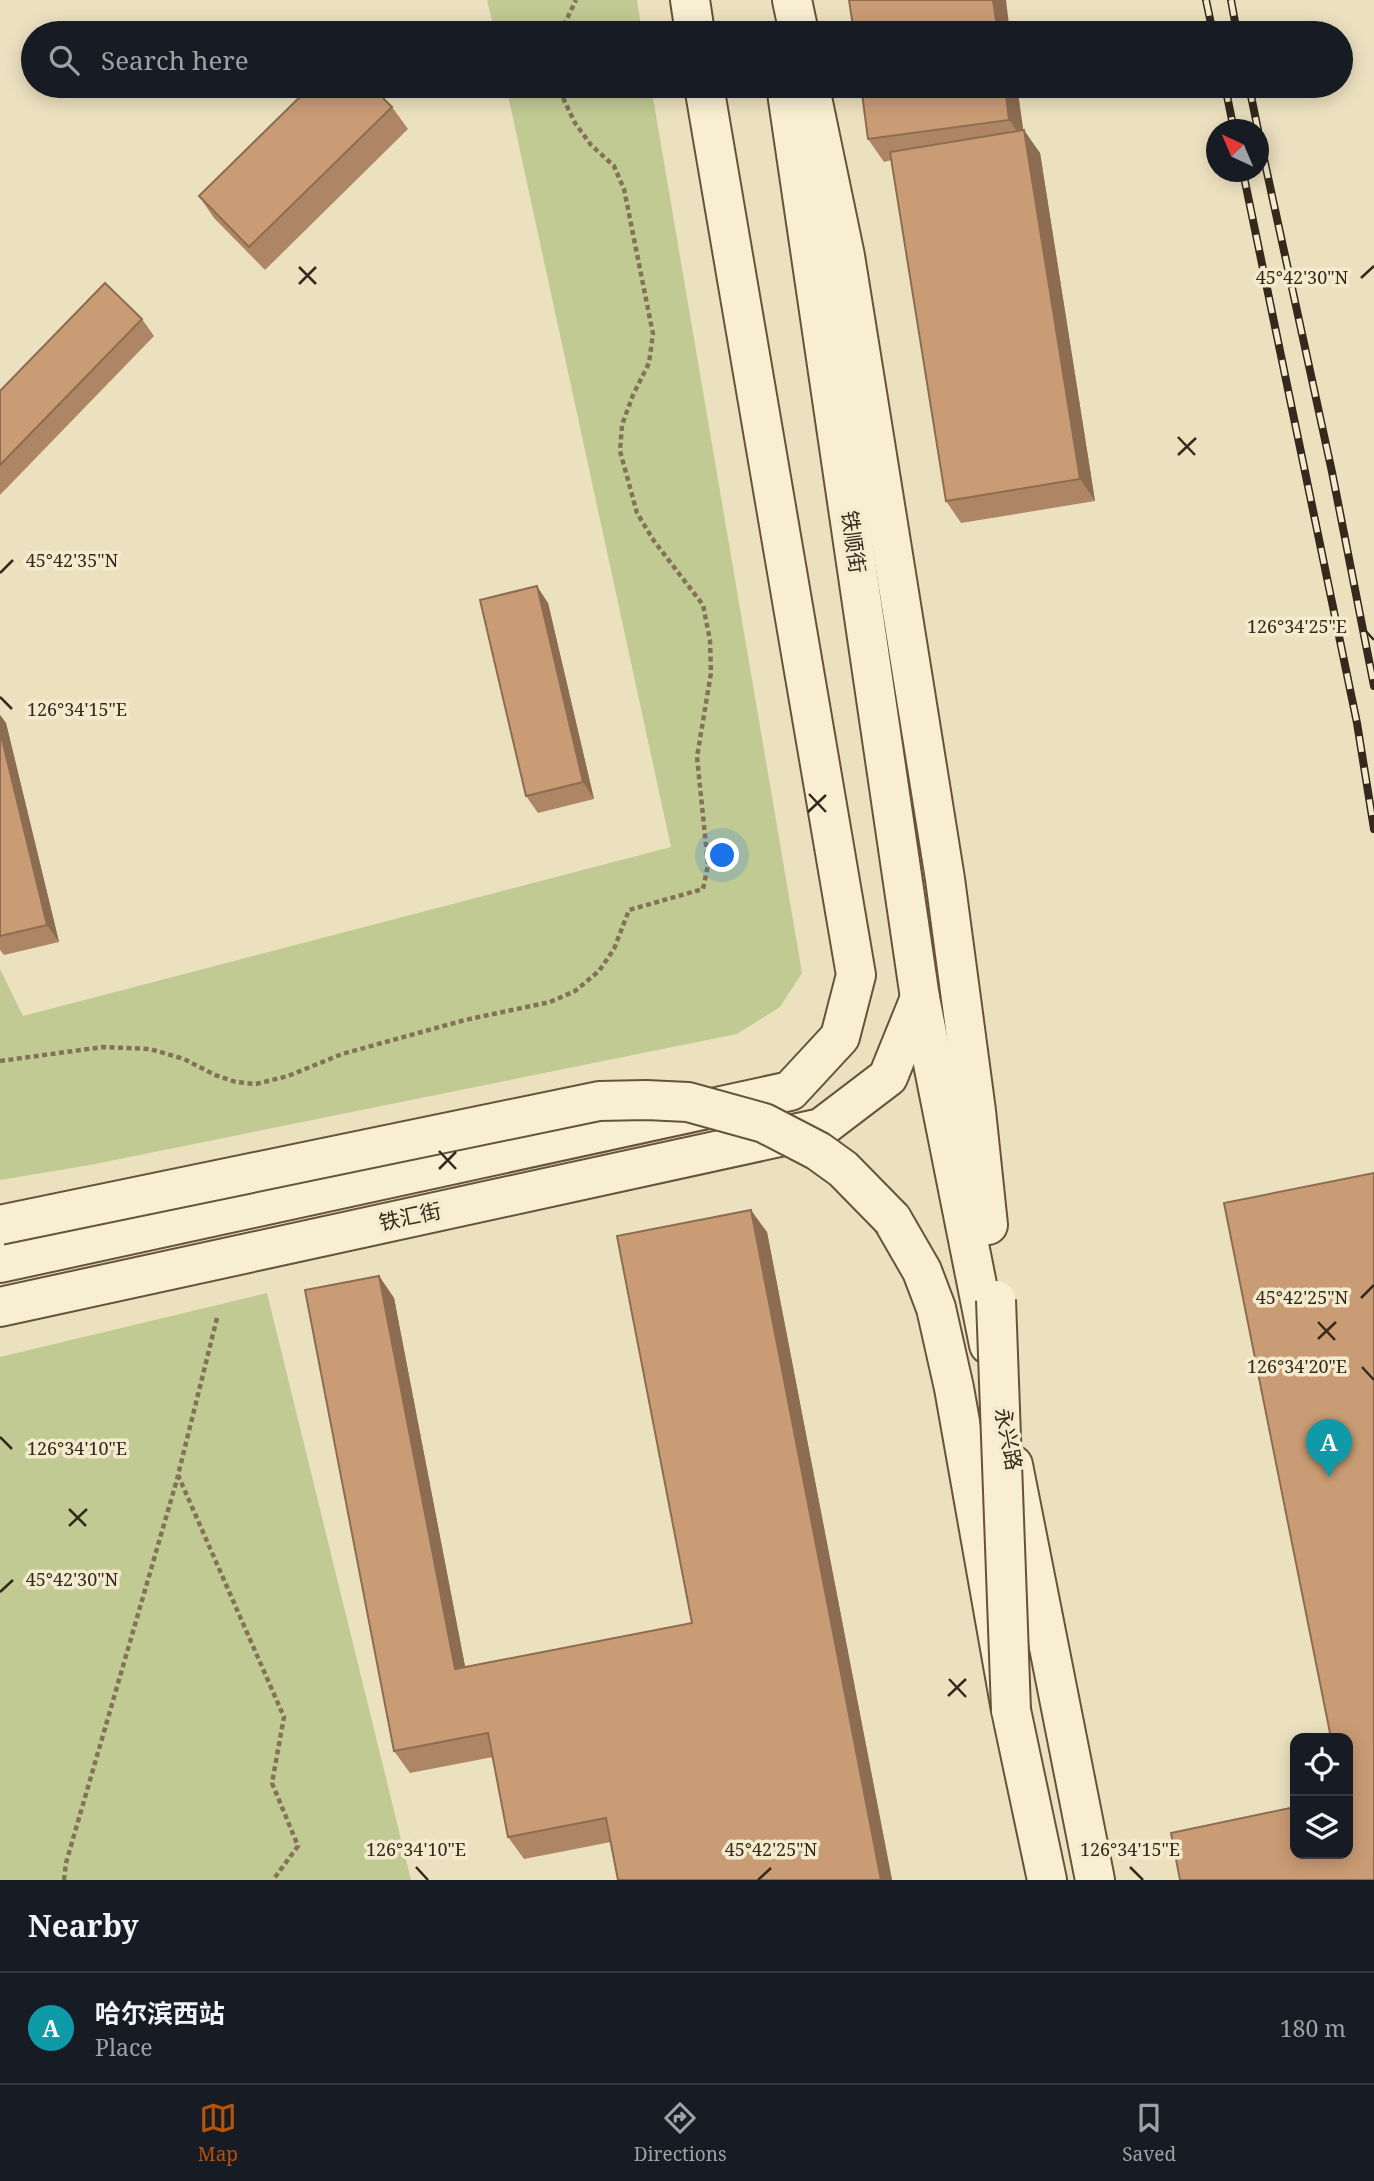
<!DOCTYPE html>
<html lang="en">
<head>
<meta charset="utf-8">
<style>
	body { margin:0; font-family:"Noto Serif","Noto Sans SC",serif; background:#20242c; color:#f1f3f6 }
	.controls { position:absolute; right:21px; bottom:21px; display:grid; overflow:hidden; border-radius:14px; box-shadow:0 4px 18px #0003 }
	.controls button { width:63px; height:63px; display:grid; place-items:center; padding:0; border:0; border-bottom:2px solid #363941; background:#171b24; color:#f1f3f6; font:35px sans-serif }
	.compass { position:absolute; left:1206px; top:119px; width:63px; height:63px; border-radius:50%; background:#171b24; box-shadow:0 4px 18px #0003; rotate:316deg }
	.you { position:absolute; left:723px; top:856px; width:24px; height:24px; margin:-18px; border:5px solid #fff; border-radius:50%; background:#1a73e8; box-shadow:0 0 0 10px #1a73e833 }
	.badge { display:grid; place-items:center; width:46px; height:46px; border-radius:50%; background:#b45309; color:#fff; font-size:23px; font-weight:700 }
	.pin { position:absolute; translate:-50% -58px; filter:drop-shadow(0 2px 4px #0008) }
	.pin::after { content:''; position:absolute; top:37px; width:24px; height:21px; background:inherit; clip-path:polygon(0 0,100% 0,50% 100%) }
	.list { margin:0; padding:0; list-style:none }
	h2 { display:flex; justify-content:space-between; align-items:center; height:91px; margin:0; padding:0 28px; font-size:30px }
	h2 small { font-size:23px; font-weight:400; color:#9ea1a6 }
	.list li { display:grid; grid-template-columns:46px 1fr auto; gap:21px; align-items:center; box-sizing:border-box; height:112px; padding:0 28px; border-top:2px solid #363941 }
	.list b { display:block; font-size:26px; white-space:nowrap }
	.list p { margin:0; font-size:23px; white-space:nowrap; color:#9ea1a6 }
	.list em { font-size:23px; font-style:normal; color:#9ea1a6 }
	.icon { flex:none; width:38px; height:38px; fill:none; stroke:currentColor; stroke-width:2; stroke-linecap:round; stroke-linejoin:round }
	.map { position:relative; flex:none; width:1374px; height:1880px; overflow:hidden }
	.search { position:absolute; background:#171b24; box-shadow:0 4px 18px #0003; left:21px; right:21px; top:21px; height:77px; display:flex; align-items:center; gap:18px; box-sizing:border-box; padding:0 24px; border-radius:38px; color:#9ea1a6; font-size:26px }
	.sheet { height:203px; background:#171b24 }
	nav { display:flex; justify-content:space-around; align-items:center; box-sizing:border-box; height:98px; border-top:2px solid #363941; background:#171b24; font-size:19px; color:#9ea1a6 }
	nav a { display:grid; justify-items:center; gap:4px }
	nav .on { color:#b45309 }
	.map>svg:first-child { display:block }
	.green { fill:#c1ca93 }
	.lines { fill:none; stroke-linecap:round; stroke-linejoin:round }
	.secondary-casing { stroke:#66533b; stroke-width:42 }
	.path { stroke:#847258; stroke-width:4.5; stroke-dasharray:5 3.5; stroke-linecap:butt }
	.secondary { stroke:#f8eed2; stroke-width:38 }
	.rail-casing { stroke:#34291c; stroke-width:8 }
	.rail { stroke:#f4ebce; stroke-width:5; stroke-dasharray:16; stroke-linecap:butt }
	.secondary-bridge-casing { stroke:#66533b; stroke-width:42; stroke-linecap:butt }
	.secondary-bridge { stroke:#f8eed2; stroke-width:38 }
	.wall { fill:#ae8665 }
	.shaded-wall { fill:#8d6d52 }
	.building { fill:#ca9c75; stroke:#8d6d52; stroke-width:2 }
	.ticks { fill:none; stroke:#34291c; stroke-width:2.5 }
	.labels { text-anchor:middle; stroke-width:7; stroke-linejoin:round; paint-order:stroke }
	.street-label { font-size:21px; fill:#34291c; stroke:#f4ebce }
	.ticks-label { font-size:18px; text-anchor:middle; fill:#34291c; stroke:#f4ebce; stroke-width:7; stroke-linejoin:round; paint-order:stroke }
</style>
</head>
<body>
<div class="map">
<svg width="1374" height="1880" viewBox="0 0 1374 1880">
	<rect width="100%" height="100%" fill="#ece1bf"/>
	<g class="green">
		<polygon points="487,0 637,0 642,33 495,33"/>
		<polygon points="506,86 651,86 802,973 780,1007 737,1034 90,1165 0,1180 0,969 23,1016 671,847"/>
		<polygon points="267,1293 411,1880 0,1880 0,1357"/>
	</g>
	<g class="lines">
		<defs>
			<g id="secondary">
				<polyline points="690,0 695,33"/>
				<polyline points="792,0 799,33"/>
				<polyline points="786,86 920,998 989,1345"/>
				<polyline points="810,88 845,256 945,879 976,1111 988,1225"/>
				<polyline points="892,1219 922,1271 936,1308 954,1388 1011,1710 1047,1880"/>
				<polyline points="0,1263 790,1091 840,1037 856,975 704,86"/>
				<polyline points="0,1307 821,1128 888,1077 920,998"/>
				<polyline points="1013,1465 1095,1880"/>
			</g>
		</defs>
		<use href="#secondary" class="secondary-casing"/>
		<g class="path">
			<polyline points="560,33 576,0"/>
			<polyline points="0,1061 103,1047 150,1049 184,1059 215,1075 236,1082 256,1084 288,1076 342,1054 465,1020 550,1002 575,991 599,971 614,949 629,910 703,889 708,865 697,757 711,673 710,640 703,605 654,541 637,513 620,451 622,425 633,395 649,363 653,334 624,189 614,166 591,145 575,123 564,100 560,86"/>
			<polyline points="217,1318 178,1475 284,1717 272,1783 298,1846 273,1880"/>
			<polyline points="64,1880 66,1863 178,1476"/>
		</g>
		<use href="#secondary" class="secondary"/>
		<defs>
			<g id="rail">
				<polyline points="1206,0 1213,33"/>
				<polyline points="1231,0 1237,33"/>
				<polyline points="1225,86 1234,130"/>
				<polyline points="1249,86 1258,130"/>
				<polyline points="1258,131 1332,472 1374,686"/>
				<polyline points="1243,172 1357,723 1374,829"/>
			</g>
		</defs>
		<use href="#rail" class="rail-casing"/>
		<use href="#rail" class="rail"/>
		<defs>
			<g id="secondary-bridge">
				<polyline points="0,1225 599,1101 646,1100 688,1102 764,1123 818,1151 843,1169 892,1219"/>
				<polyline points="996,1300 1011,1710"/>
			</g>
		</defs>
		<use href="#secondary-bridge" class="secondary-bridge-casing"/>
		<use href="#secondary-bridge" class="secondary-bridge"/>
	</g>
	<g class="wall">
		<polygon points="1017,86 1023,131 1040,153 1095,501 961,523 946,501 892,160 884,162 868,139"/>
		<polygon points="392,107 408,129 265,270 214,218 199,196"/>
		<polygon points="142,319 154,336 0,495 0,391"/>
		<polygon points="548,603 594,799 538,813 526,796"/>
		<polygon points="0,715 6,723 59,942 4,955 0,950"/>
		<polygon points="767,1232 892,1880 611,1842 524,1859 508,1837 493,1757 410,1773 394,1751 379,1276 394,1298 465,1667 692,1623"/>
	</g>
	<g class="shaded-wall">
		<polygon points="993,0 1006,0 1010,33 998,33"/>
		<polygon points="1005,86 1017,86 1025,142 1009,120"/>
		<polygon points="1024,130 1040,153 1095,501 1080,479"/>
		<polygon points="537,586 548,603 594,799 583,782"/>
		<polygon points="0,715 6,723 59,942 47,925 0,731"/>
		<polygon points="751,1210 767,1232 892,1880 881,1880"/>
		<polygon points="379,1276 394,1298 470,1692 455,1669"/>
	</g>
	<g class="building">
		<polygon points="849,0 993,0 998,33 854,33"/>
		<polygon points="311,86 371,86 392,107 249,247 199,196"/>
		<polygon points="861,86 1005,86 1009,120 868,139"/>
		<polygon points="1024,130 1080,479 946,501 890,152"/>
		<polygon points="105,283 142,319 0,465 0,391"/>
		<polygon points="537,586 583,782 526,796 480,600"/>
		<polygon points="0,731 47,925 0,936"/>
		<polygon points="1374,1173 1374,1880 1180,1880 1171,1833 1295,1807 1295,1854 1348,1854 1348,1738 1331,1738 1224,1203"/>
		<polygon points="751,1210 881,1880 618,1880 606,1818 508,1837 488,1733 394,1751 305,1290 379,1276 455,1669 692,1623 617,1236"/>
	</g>
	<path class="ticks" d="M299,267L316,284M1361,278L1374,266M299,284L316,267M1178,437L1195,455M1178,455L1196,438M0,573L13,560M1362,627L1374,640M0,697L12,709M809,794L826,812M808,812L826,795M439,1151L456,1169M439,1169L456,1152M1361,1298L1374,1285M1318,1322L1335,1340M1318,1339L1336,1322M1362,1367L1374,1380M0,1437L12,1449M69,1509L86,1526M69,1526L87,1509M0,1592L13,1580M949,1679L966,1697M948,1696L966,1679M416,1867L428,1880M1130,1867L1143,1880M758,1880L771,1868"/>
	<g class="labels">
		<g class="street-label">
			<text transform="translate(853 542) rotate(82)" y="7">铁顺街</text>
			<text transform="translate(410 1217) rotate(-12)" y="7">铁汇街</text>
			<text transform="translate(1008 1439) rotate(79)" y="7">永兴路</text>
		</g>
	</g>
	<g class="ticks-label">
		<text x="1302" y="284">45°42'30"N</text>
		<text x="72" y="567">45°42'35"N</text>
		<text x="1297" y="633">126°34'25"E</text>
		<text x="77" y="716">126°34'15"E</text>
		<text x="1302" y="1304">45°42'25"N</text>
		<text x="1297" y="1373">126°34'20"E</text>
		<text x="77" y="1455">126°34'10"E</text>
		<text x="72" y="1586">45°42'30"N</text>
		<text x="416" y="1856">126°34'10"E</text>
		<text x="1130" y="1856">126°34'15"E</text>
		<text x="771" y="1856">45°42'25"N</text>
	</g>
</svg>
<div class="controls">
<button><svg class="icon" aria-label="locate" viewBox="0 0 24 24"><circle cx="12" cy="12" r="6"/><path d="M12 2v4M12 18v4M2 12h4M18 12h4"/></svg></button>
<button><svg class="icon" aria-label="layers" viewBox="0 0 24 24"><path d="M12 4l9 5-9 5-9-5zM3 14l9 5 9-5"/></svg></button>
</div>
<svg class="compass" viewBox="-18 -18 36 36"><path d="M0-13l5 13h-10z" fill="#e53935"/><path d="M0 13l5-13h-10z" fill="#9ea1a6"/></svg>
<div class="you"></div>
<div class="pin badge" style="left:1329px;top:1477px;background:#0f9aa8">A</div>
<div class="search"><svg class="icon" aria-label="search" viewBox="0 0 24 24"><circle cx="10" cy="10" r="6"/><path d="M15 15l6 6"/></svg>Search here</div>
</div>
<section class="sheet">
<h2>Nearby<small></small></h2>
<ul class="list">
<li><span class="badge" style="background:#0f9aa8">A</span><div><b>哈尔滨西站</b><p>Place</p></div><em>180 m</em></li>
</ul>
</section>
<nav>
<a class="on"><svg class="icon" aria-label="map" viewBox="0 0 24 24"><path d="M3 6l6-2 6 2 6-2v14l-6 2-6-2-6 2zM9 4v14M15 6v14"/></svg>Map</a>
<a><svg class="icon" aria-label="directions" viewBox="0 0 24 24"><path d="M12 3l9 9-9 9-9-9zM9 14v-3h6M13 9l2 2-2 2"/></svg>Directions</a>
<a><svg class="icon" aria-label="saved" viewBox="0 0 24 24"><path d="M7 4h10v16l-5-4-5 4z"/></svg>Saved</a>
</nav>
</body>
</html>
